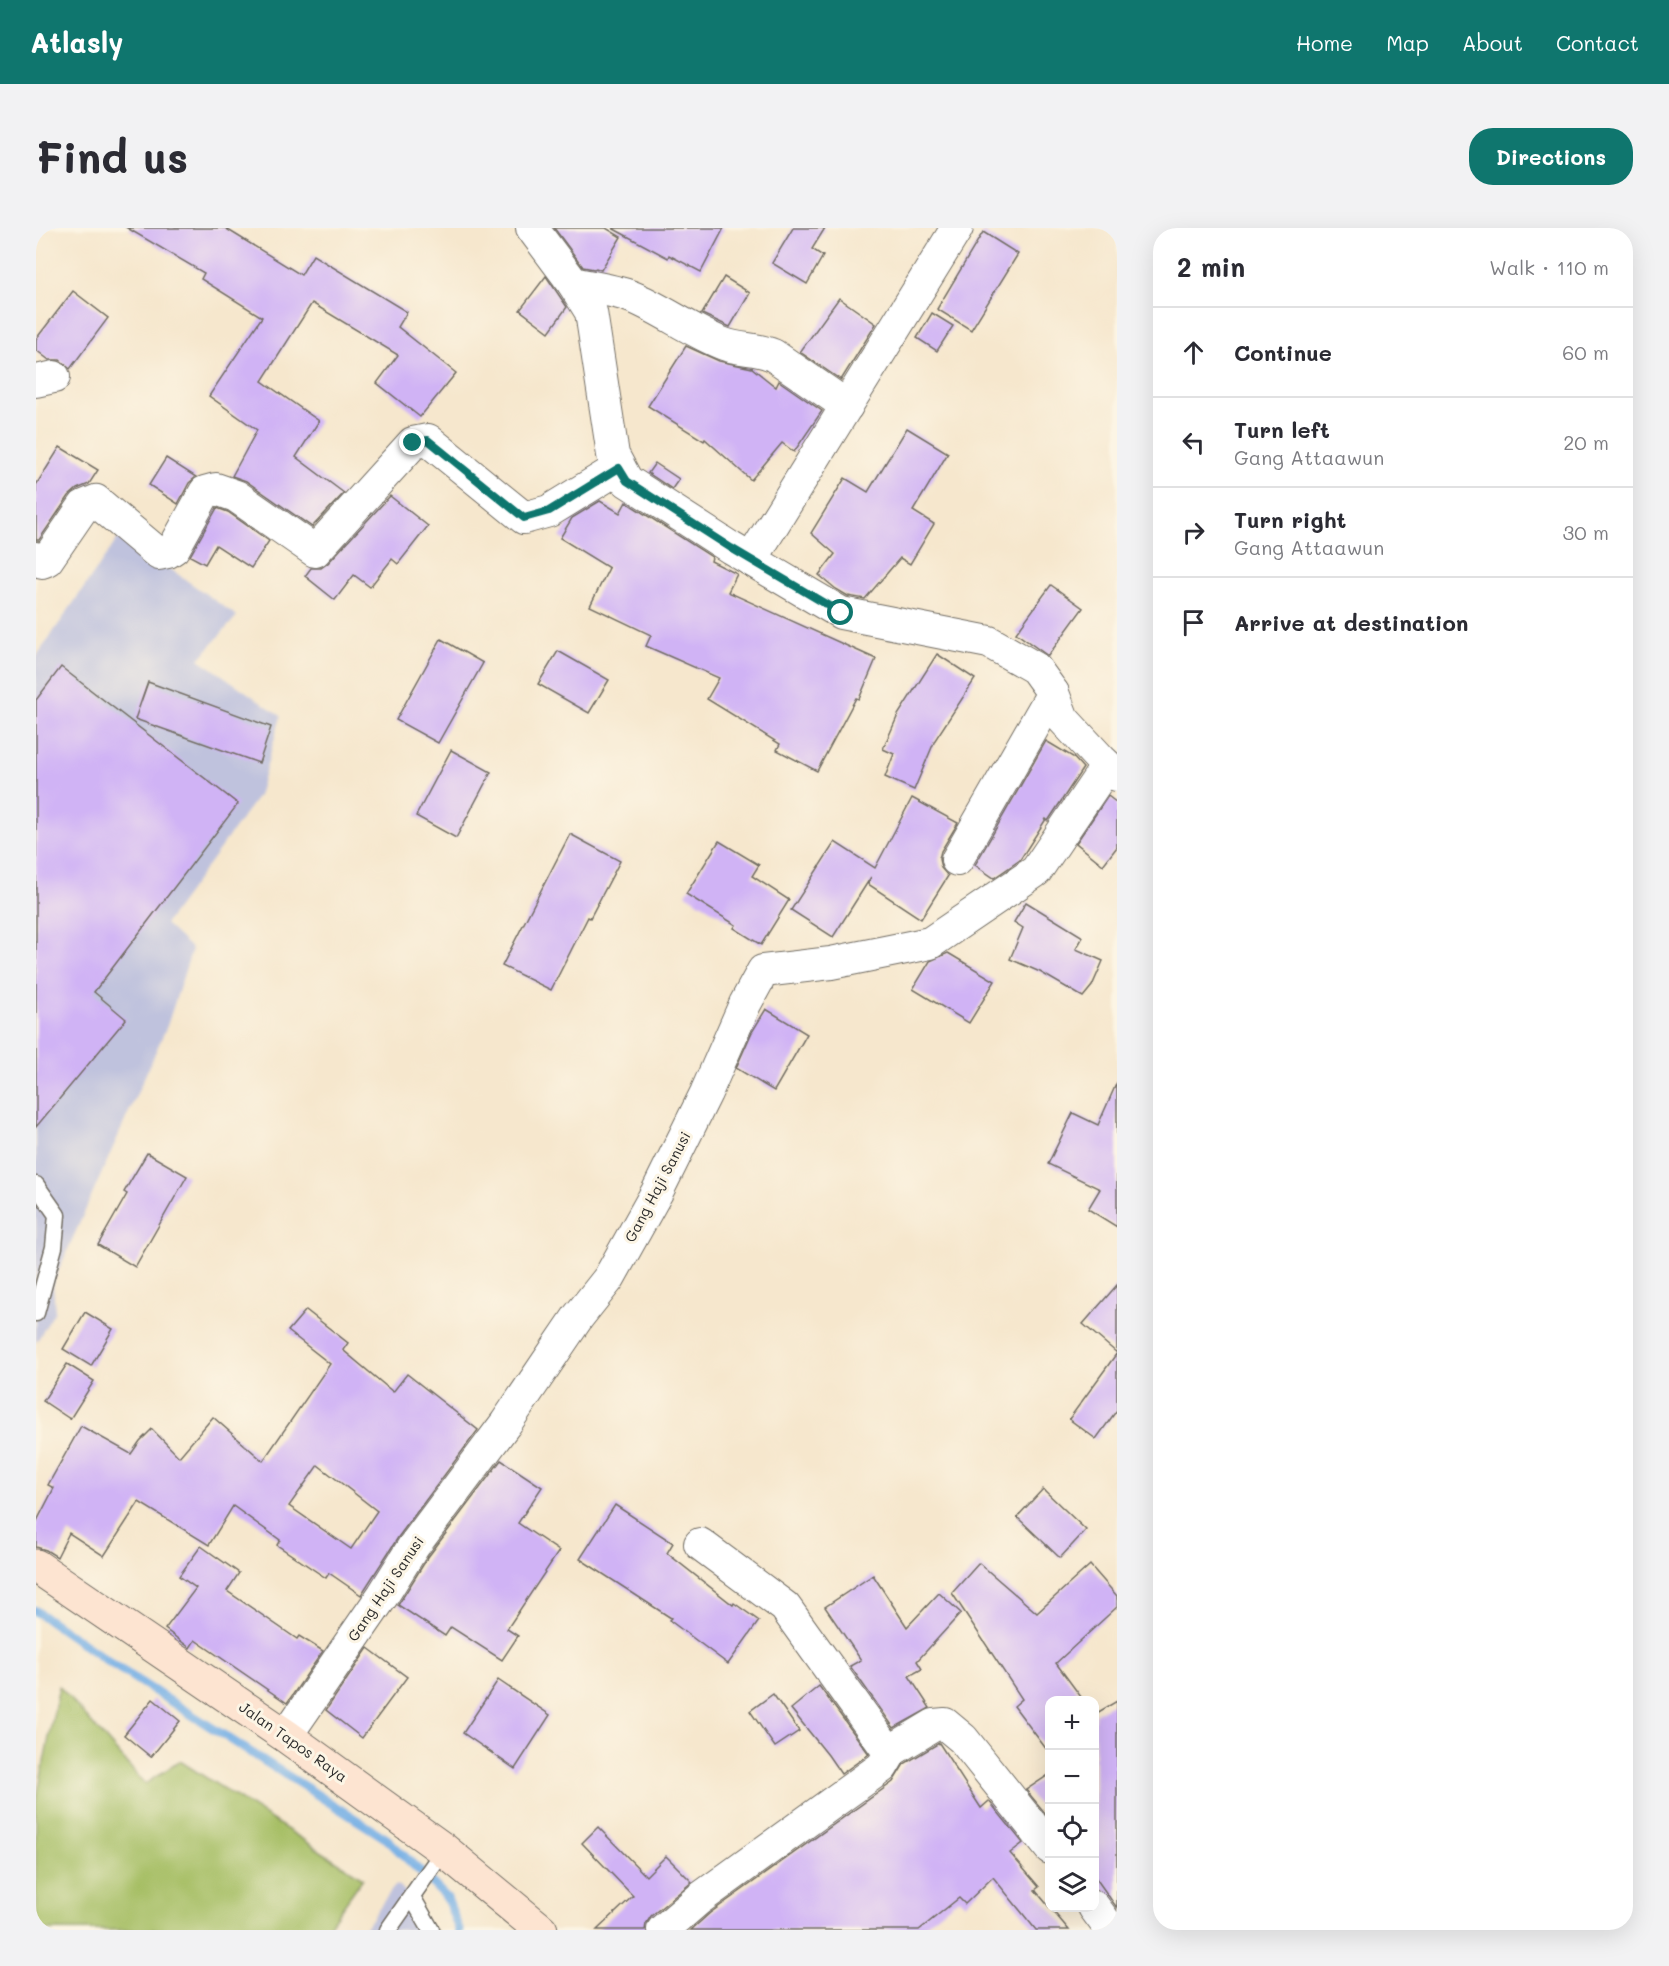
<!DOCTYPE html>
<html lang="en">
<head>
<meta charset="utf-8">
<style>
	body { margin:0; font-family:Mali,sans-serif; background:#f2f2f3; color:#2b2b33 }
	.controls { position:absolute; right:18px; bottom:18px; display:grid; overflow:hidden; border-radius:12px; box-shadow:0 6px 24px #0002 }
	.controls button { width:54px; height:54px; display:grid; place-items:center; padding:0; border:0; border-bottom:2px solid #e1e1e2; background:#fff; color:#2b2b33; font:30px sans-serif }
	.stop { position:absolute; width:18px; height:18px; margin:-14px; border:4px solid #0f766e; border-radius:50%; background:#fff }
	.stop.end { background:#0f766e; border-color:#fff; box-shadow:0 2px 6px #0008 }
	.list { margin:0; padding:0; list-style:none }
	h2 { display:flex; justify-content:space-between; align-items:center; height:78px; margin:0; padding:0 24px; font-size:26px }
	h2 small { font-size:20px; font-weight:400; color:#7c7c81 }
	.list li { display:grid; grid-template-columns:39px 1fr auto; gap:18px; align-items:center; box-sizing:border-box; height:90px; padding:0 24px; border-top:2px solid #e1e1e2 }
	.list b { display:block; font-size:22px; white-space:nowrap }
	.list p { margin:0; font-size:20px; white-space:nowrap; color:#7c7c81 }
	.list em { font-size:20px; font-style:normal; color:#7c7c81 }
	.icon { flex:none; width:33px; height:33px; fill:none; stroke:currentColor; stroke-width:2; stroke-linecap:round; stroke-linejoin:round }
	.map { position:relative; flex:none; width:1081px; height:1702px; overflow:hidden; border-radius:24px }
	header { display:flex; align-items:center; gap:36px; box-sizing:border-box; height:84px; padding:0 30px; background:#0f766e; color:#fff }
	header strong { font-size:28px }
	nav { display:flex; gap:33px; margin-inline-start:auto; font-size:21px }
	.intro { display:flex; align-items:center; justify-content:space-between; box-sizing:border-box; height:144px; padding:0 36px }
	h1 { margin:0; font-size:42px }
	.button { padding:15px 27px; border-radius:24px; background:#0f766e; color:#fff; font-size:21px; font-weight:700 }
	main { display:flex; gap:36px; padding:0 36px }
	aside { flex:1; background:#fff; border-radius:24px; box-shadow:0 6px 24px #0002 }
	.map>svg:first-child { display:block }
	.industrial { fill:#bfc2dd }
	.green { fill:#a5be64; stroke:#687448; stroke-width:1.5 }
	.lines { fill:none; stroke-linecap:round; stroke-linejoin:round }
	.stream { stroke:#74afe5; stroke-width:9 }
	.building { fill:#d0b3f5; fill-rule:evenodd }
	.service-casing { stroke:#726d64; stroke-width:19 }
	.minor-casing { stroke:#726d64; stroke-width:34 }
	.secondary-casing { stroke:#726d64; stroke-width:35 }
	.service { stroke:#fff; stroke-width:16 }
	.minor { stroke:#fff; stroke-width:32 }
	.secondary { stroke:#fde4d1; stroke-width:33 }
	.route { stroke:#0f766e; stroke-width:8 }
	.labels { text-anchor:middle; stroke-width:6; stroke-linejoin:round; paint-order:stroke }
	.street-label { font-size:15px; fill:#2b2b2b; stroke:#fcf5e5 }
</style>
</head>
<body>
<header>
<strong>Atlasly</strong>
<nav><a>Home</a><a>Map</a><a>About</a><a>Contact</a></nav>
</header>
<div class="intro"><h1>Find us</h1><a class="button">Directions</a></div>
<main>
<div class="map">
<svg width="1081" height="1702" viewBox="0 0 1081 1702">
	<rect width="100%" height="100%" fill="#fcf5e5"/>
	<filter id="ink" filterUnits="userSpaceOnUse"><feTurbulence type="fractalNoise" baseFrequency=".0167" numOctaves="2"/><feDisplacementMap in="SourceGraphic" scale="12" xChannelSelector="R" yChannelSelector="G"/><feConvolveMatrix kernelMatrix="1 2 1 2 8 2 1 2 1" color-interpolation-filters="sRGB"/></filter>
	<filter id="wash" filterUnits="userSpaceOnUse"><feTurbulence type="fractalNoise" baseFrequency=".008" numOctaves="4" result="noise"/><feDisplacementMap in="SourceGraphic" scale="24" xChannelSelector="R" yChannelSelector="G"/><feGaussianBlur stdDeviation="1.35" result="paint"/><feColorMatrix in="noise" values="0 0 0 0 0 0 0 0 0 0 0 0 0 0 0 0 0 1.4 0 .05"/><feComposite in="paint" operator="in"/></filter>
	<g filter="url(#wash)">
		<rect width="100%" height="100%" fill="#f6e7cd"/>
		<g class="industrial">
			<polygon points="85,306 201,388 163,431 245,488 222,568 129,696 156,721 131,798 17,1055 19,1083 0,1115 0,429"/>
			<polygon points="360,1656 376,1669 395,1702 327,1702"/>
		</g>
		<polygon class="green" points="23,1458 109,1556 144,1533 327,1650 290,1702 0,1702 0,1574"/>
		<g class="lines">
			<polyline class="stream" points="0,1383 79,1438 351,1611 411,1670 423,1702"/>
		</g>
		<g id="blocks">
			<g class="building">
				<polygon points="91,0 189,0 265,47 277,27 371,84 362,99 420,145 384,189 341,155 362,127 276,75 226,153 283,193 260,229 308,265 276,299 210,253 196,248 221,202 173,168 226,89 165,51 168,45"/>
				<polygon points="518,0 570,0 585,9 565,42 560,40 558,41 547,39"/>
				<polygon points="576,0 688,0 665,44 633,27 632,30"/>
				<polygon points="757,0 789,0 776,21 787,28 771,56 736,35"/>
				<polygon points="947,4 982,26 935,102 901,81"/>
				<polygon points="510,48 531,79 513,104 484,82"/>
				<polygon points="688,49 714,65 694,99 666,86"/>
				<polygon points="37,63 72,90 34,141 24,132 13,132 0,122 0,111"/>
				<polygon points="803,70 840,96 805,152 764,124"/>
				<polygon points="896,85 917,98 901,123 881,110"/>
				<polygon points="650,118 683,133 716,140 740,159 743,153 786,183 758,224 746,215 715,252 669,211 668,213 612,178"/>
				<polygon points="871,200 912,225 877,283 898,296 874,336 864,330 829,371 812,368 800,361 783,347 799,326 775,305 809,250 832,264"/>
				<polygon points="24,219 62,242 53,256 41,261 33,268 3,312 0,312 0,257"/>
				<polygon points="130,230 160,249 153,255 142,276 113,257"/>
				<polygon points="619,235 643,251 636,261 612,245"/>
				<polygon points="354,268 392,298 362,336 356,331 334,359 318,347 299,372 269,348 275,340 285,340 292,335"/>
				<polygon points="564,273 584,285 590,274 676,329 675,333 701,346 692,364 840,431 823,471 820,470 781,543 741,522 744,516 671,471 683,450 610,418 615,407 554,378 573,340 524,310 536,290"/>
				<polygon points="181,280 192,284 233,313 215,340 180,317 169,336 154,328"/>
				<polygon points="1015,357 1047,380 1012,428 980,405"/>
				<polygon points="405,411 447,435 402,515 360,492"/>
				<polygon points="522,423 573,452 553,485 502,456"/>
				<polygon points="901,426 939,451 899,512 878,562 849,549 858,526 847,521 862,487"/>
				<polygon points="25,439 202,576 58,764 90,791 0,899 0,472"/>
				<polygon points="112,454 235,499 223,535 99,491"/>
				<polygon points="1010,513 1037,529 1047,540 1012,593 1010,591 984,632 958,650 939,637"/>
				<polygon points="415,522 455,544 420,610 380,588"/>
				<polygon points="1072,568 1081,575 1081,619 1067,637 1040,615"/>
				<polygon points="876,570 922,595 905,623 903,631 905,640 912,648 885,691 832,656 835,649 797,709 755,682 799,614 839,640"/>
				<polygon points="534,606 584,633 554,690 552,689 515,762 466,738"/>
				<polygon points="683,613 723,637 716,648 753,672 725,717 698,700 700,697 650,666"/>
				<polygon points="990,674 1047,709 1040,721 1067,733 1056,758 1047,769 1004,744 974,731 987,700 978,694"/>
				<polygon points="912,725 959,753 933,795 877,761 894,733"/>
				<polygon points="730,781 771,806 738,863 700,840 716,804"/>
				<polygon points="1081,854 1081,999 1052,981 1064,961 1012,936 1037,885 1062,897"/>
				<polygon points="111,925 151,948 99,1039 62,1017 91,966 88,964"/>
				<polygon points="1081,1057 1081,1182 1060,1211 1033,1191 1081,1125 1047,1096"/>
				<path d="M270,1082L312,1115L307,1122L357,1164L371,1146L442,1202L363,1308L325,1367L293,1345L290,1350L241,1317L244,1312L197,1278L173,1317L103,1274L68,1328L33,1305L21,1329L10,1322L0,1319V1295L18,1260L12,1257L45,1198L95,1226L104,1213L116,1201L143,1229L177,1189L227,1233L294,1136L252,1103ZM282,1237L341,1283L315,1321L253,1278Z"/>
				<polygon points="49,1084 77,1101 55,1138 27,1121"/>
				<polygon points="31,1136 58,1153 34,1191 7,1173"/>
				<polygon points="465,1232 506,1259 482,1295 523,1323 471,1401 482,1408 466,1432 415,1399 409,1408 362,1377 392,1329"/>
				<polygon points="1007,1261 1050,1302 1024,1330 981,1289"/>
				<polygon points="579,1277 637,1315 631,1325 697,1377 698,1375 723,1393 692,1436 633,1392 635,1390 544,1331"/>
				<polygon points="165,1318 203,1345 191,1363 261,1411 263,1408 287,1423 251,1475 159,1412 154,1420 129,1401 160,1360 143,1348"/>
				<polygon points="943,1335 1001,1385 1054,1337 1081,1368 1081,1379 1020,1435 1048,1473 1014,1473 1014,1526 978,1478 986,1471 916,1365"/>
				<polygon points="837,1347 871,1399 903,1365 925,1385 881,1433 886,1441 873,1448 894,1480 858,1500 814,1438 825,1432 789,1379"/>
				<polygon points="332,1420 371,1449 326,1510 290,1482"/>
				<polygon points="462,1452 514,1487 479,1541 427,1505"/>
				<polygon points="783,1458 833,1526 805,1546 792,1527 755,1481"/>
				<polygon points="737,1466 763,1503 739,1519 714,1483"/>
				<polygon points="117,1471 144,1493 115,1529 88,1507"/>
				<polygon points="1081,1473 1081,1680 1059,1649 1059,1486"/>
				<polygon points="903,1515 945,1580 953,1573 987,1615 974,1625 1003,1659 999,1662 1033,1702 1000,1702 957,1649 929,1676 923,1670 883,1702 655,1702 674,1685 857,1554 868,1536"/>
				<polygon points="1014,1546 1014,1591 990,1562"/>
				<polygon points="562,1599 610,1648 630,1628 656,1654 615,1688 610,1696 609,1702 561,1702 597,1668 546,1615"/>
			</g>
		</g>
	</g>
	<g filter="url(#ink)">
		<use href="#blocks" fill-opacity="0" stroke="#726d64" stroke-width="1.5"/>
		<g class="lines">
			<defs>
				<g id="service">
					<polyline points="0,957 21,987 18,1019 0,1085"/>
					<polyline points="376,1669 395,1702"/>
					<polyline points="352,1702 408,1622"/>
				</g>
				<g id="minor">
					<polyline points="496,0 537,55 555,84 577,227 591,253 695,320 805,385 953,414 999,440 1017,465 1027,491 1065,532 1081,547"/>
					<path d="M537,55C557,60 581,62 601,71C630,84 657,104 688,116C704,122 721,120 737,127L811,178"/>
					<polyline points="0,153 18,149"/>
					<polyline points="0,330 6,334 11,332 48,278 60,273 123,326 132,324 138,320 169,264 180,261 200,268 279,323 377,215 392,212 488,290 513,283 583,240"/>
					<polyline points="715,332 921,0"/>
					<polyline points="921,632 1017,465"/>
					<polyline points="250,1508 347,1367 377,1319 470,1195 542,1089 573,1050 621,964 670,865 709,776 727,743 795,735 894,715 1000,643 1071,538"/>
					<polyline points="853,1524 898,1497 909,1496 927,1511 1014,1620"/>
					<polyline points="1058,1679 1075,1702"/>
					<polyline points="627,1702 663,1671 846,1539 852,1529 853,1524 749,1379 664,1316"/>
				</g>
				<polyline id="secondary" points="0,1338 250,1508 408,1622 505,1702"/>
			</defs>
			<use href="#service" class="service-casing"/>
			<use href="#minor" class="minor-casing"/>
			<use href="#secondary" class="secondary-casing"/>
			<use href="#service" class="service"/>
			<use href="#minor" class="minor"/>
			<use href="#secondary" class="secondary"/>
		</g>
	</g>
	<g class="lines" filter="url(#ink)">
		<polyline class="route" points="377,215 392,212 488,290 513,283 583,240 591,253 695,320 805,385"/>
	</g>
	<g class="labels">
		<g class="street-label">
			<text transform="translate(622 959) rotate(-62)" y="5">Gang Haji Sanusi</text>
			<text transform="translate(350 1361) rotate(-56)" y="5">Gang Haji Sanusi</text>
			<text transform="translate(257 1514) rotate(35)" y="5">Jalan Tapos Raya</text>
		</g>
	</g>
</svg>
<div class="controls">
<button>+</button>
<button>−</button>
<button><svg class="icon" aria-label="locate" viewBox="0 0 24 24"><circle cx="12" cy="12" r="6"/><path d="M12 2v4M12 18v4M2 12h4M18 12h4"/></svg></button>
<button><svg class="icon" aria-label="layers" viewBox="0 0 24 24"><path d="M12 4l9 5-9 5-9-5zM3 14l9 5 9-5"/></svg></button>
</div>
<div class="stop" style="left:805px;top:385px"></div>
<div class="stop end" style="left:377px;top:215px"></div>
</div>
<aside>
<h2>2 min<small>Walk · 110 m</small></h2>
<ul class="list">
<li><svg class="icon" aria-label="ahead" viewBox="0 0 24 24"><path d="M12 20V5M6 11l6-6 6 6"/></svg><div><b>Continue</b></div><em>60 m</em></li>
<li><svg class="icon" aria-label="left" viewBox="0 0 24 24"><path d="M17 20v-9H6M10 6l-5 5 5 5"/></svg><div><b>Turn left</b><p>Gang Attaawun</p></div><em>20 m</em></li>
<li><svg class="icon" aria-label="right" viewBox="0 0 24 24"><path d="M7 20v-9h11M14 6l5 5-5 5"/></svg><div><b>Turn right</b><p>Gang Attaawun</p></div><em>30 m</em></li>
<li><svg class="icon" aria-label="arrive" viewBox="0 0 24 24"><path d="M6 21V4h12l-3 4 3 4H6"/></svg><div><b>Arrive at destination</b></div></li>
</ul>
</aside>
</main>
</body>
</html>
